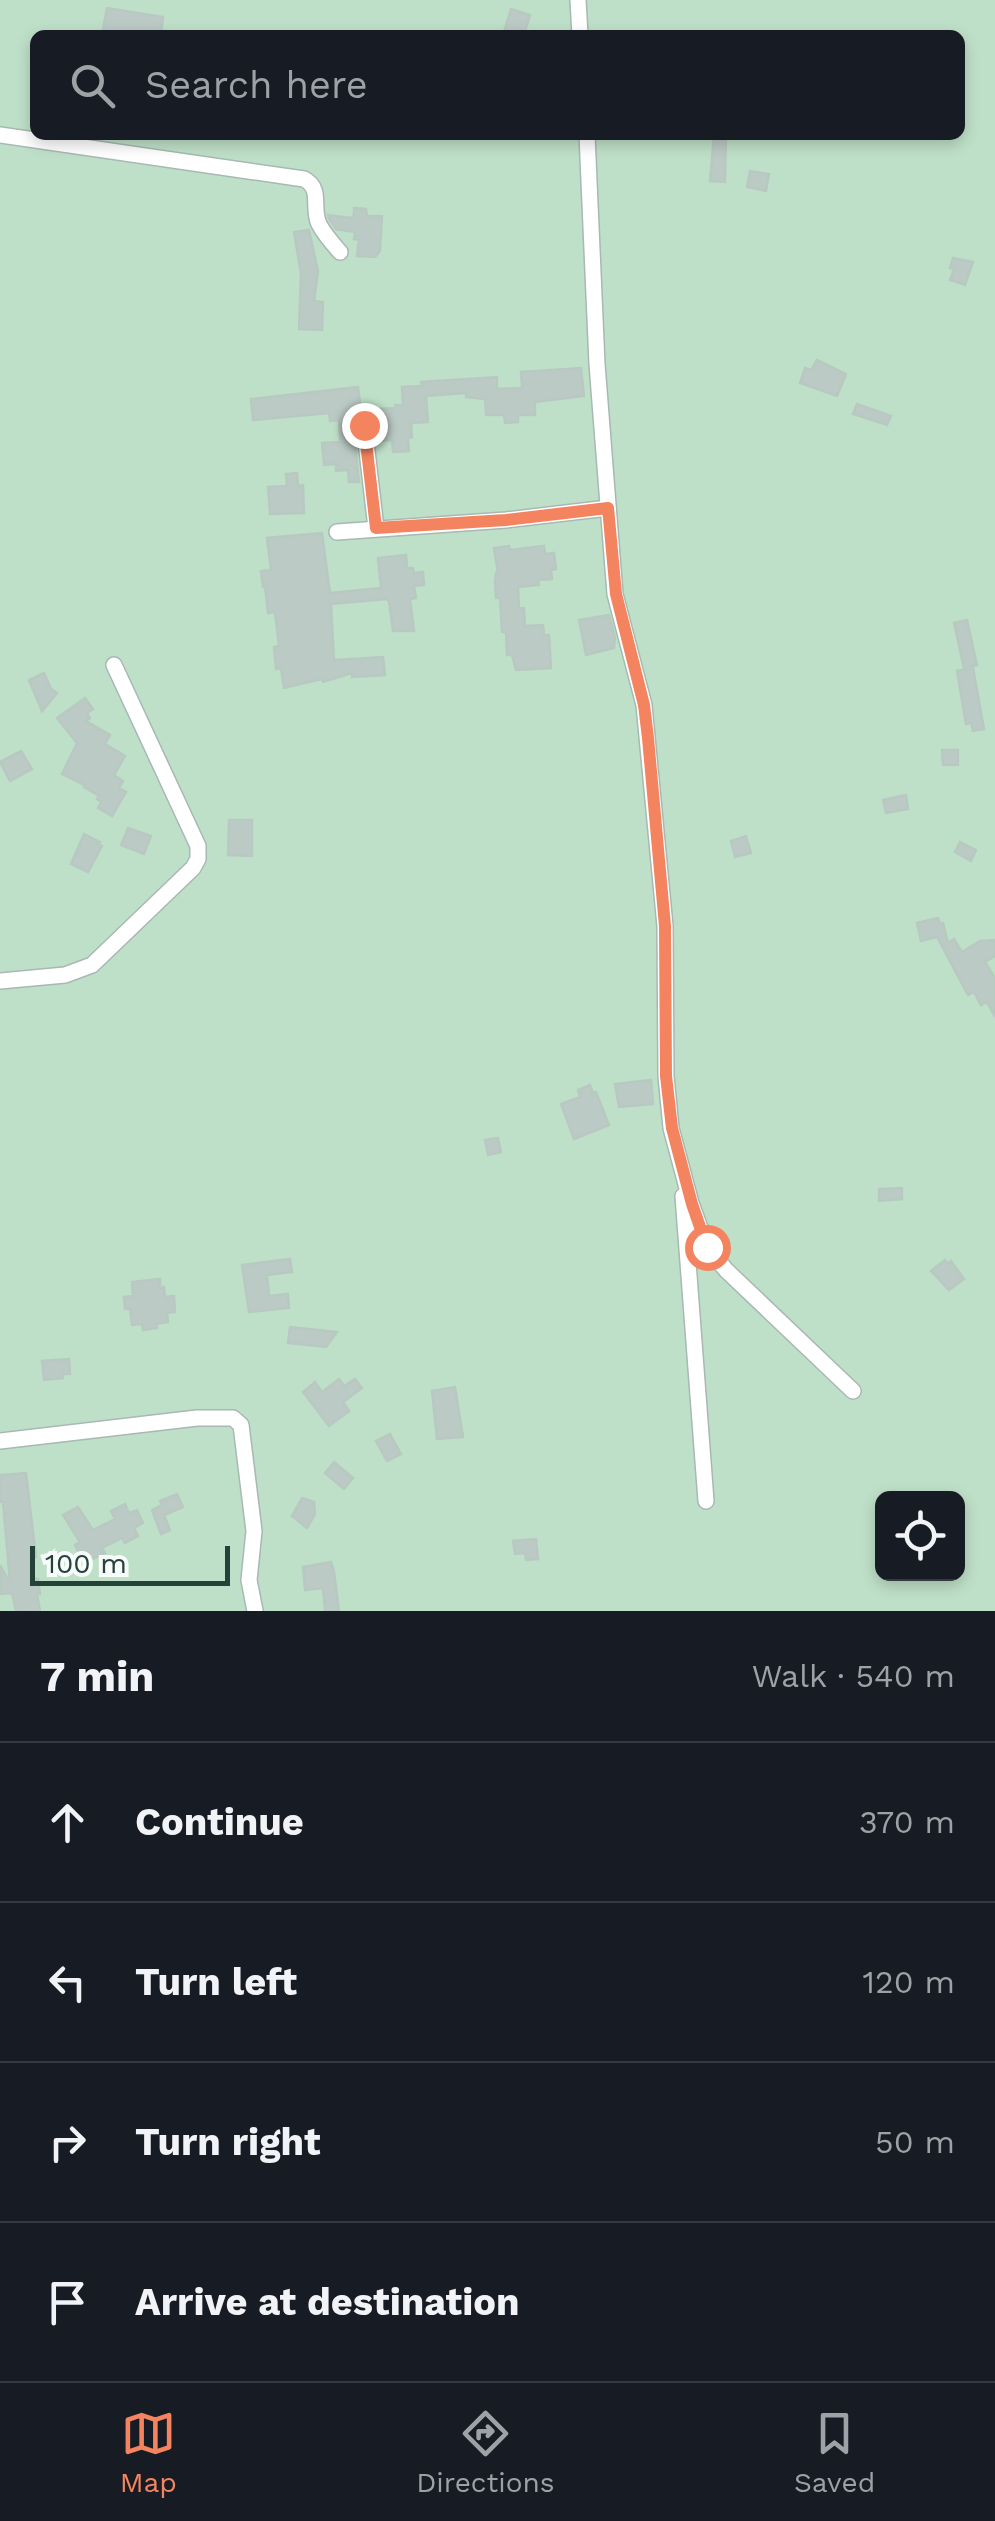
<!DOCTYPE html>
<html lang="en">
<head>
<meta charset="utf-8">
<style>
	body { margin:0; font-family:"Work Sans",sans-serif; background:#20242c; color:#f1f3f6 }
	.controls { position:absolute; right:30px; bottom:30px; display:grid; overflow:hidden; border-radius:15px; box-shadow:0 5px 15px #0003 }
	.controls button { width:90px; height:90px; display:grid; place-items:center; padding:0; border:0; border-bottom:2px solid #363941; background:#171b24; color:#f1f3f6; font:50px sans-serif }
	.scale { position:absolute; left:30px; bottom:25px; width:200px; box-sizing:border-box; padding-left:10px; border:5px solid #24423a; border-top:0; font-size:28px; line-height:35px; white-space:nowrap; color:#24423a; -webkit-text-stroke:8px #f7fbf9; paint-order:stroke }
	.stop { position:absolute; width:30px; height:30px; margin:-22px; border:8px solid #f4845f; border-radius:50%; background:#fff }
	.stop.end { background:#f4845f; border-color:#fff; box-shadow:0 2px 10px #0008 }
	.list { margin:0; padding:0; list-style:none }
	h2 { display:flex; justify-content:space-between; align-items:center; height:130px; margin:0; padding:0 40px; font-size:42px }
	h2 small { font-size:32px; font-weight:400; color:#9ea1a6 }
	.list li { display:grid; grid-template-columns:65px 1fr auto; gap:30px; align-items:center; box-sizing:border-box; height:160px; padding:0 40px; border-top:2px solid #363941 }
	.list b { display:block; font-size:38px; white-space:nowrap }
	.list em { font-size:32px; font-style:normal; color:#9ea1a6 }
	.icon { flex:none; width:55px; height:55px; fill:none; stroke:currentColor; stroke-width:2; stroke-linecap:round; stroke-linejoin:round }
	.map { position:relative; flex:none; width:995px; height:1611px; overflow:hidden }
	.search { position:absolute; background:#171b24; box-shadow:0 5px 15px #0003; left:30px; right:30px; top:30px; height:110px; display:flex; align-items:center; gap:25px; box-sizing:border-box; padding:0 35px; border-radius:15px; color:#9ea1a6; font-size:38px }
	.sheet { height:770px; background:#171b24 }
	nav { display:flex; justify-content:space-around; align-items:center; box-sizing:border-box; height:140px; border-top:2px solid #363941; background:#171b24; font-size:28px; color:#9ea1a6 }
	nav a { display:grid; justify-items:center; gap:5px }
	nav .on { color:#f4845f }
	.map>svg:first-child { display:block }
	.green { fill:#bfe0c8; fill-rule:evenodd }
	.building { fill:#bbcac4; stroke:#b8c9c2; stroke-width:2.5 }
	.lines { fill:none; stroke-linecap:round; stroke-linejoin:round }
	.minor-casing { stroke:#a8b8b2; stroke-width:18 }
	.minor { stroke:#fff; stroke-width:15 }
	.route { stroke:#f4845f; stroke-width:12 }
</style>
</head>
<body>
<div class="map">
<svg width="995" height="1611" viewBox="0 0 995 1611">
	<rect width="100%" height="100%" fill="#e6efeb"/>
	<path class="green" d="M0,0H995V1611H0ZM35,35H960V135H35ZM882,1498H958V1574H882Z"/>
	<g class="building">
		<polygon points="107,8 163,17 161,35 102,35"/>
		<polygon points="511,9 530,15 524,35 503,35"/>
		<polygon points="714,135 726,135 725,182 710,181"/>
		<polygon points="750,171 769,174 766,191 747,187"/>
		<polygon points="354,208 366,209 367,216 382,216 380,251 375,257 357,256 359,240 354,239 355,232 336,229 329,219 328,215 351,218 354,215"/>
		<polygon points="309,230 318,271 314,301 323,302 322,330 299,329 301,274 294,232"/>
		<polygon points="953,258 973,262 965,285 950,280 954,269 950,268"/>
		<polygon points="817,360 846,374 837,396 800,383 805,368 811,370"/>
		<polygon points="581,368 584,396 535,402 535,415 518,415 518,422 505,423 504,415 486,415 485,399 466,397 466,393 426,396 428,422 411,423 412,437 408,438 409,451 393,452 392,440 377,441 372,418 368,414 358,416 353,426 359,482 349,482 348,470 336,471 336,464 324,465 322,443 340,442 339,420 330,421 329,413 253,420 251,399 358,387 361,410 396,408 395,405 403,405 402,387 422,386 421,382 497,377 497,389 522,388 521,372"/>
		<polygon points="857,404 891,416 887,425 853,414"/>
		<polygon points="297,473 298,486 303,485 304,513 270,514 268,487 287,486 286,474"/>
		<polygon points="322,533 330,593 381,588 378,558 406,555 407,568 413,568 414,573 423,572 424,585 414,586 416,598 410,599 414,631 393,631 389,601 386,599 331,604 334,660 383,657 385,675 352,677 352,673 323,682 322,679 284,688 281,668 276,669 274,647 279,646 275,612 268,613 265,586 263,587 261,571 271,570 267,538"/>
		<polygon points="509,546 510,550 544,546 545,554 554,553 556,569 551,570 552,579 538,580 539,585 518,587 519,608 524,608 525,626 543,625 544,635 549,635 551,668 516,670 512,655 507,655 506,632 502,632 500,598 496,598 495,582 496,573 498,573 494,548"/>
		<polygon points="609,615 615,637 614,648 586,655 579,620"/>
		<polygon points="967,620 977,665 964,668 954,623"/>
		<polygon points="973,668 984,729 973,731 971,723 966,724 957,671"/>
		<polygon points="44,673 51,689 57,693 42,711 29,680"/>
		<polygon points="85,698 93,709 87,713 90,718 86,721 110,735 105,744 125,756 114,775 123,781 119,788 126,792 112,816 98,808 101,802 97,799 99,796 84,787 85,785 62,774 77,743 57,718"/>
		<polygon points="942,750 958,750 958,765 943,765"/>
		<polygon points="21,751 32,769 10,781 0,762"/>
		<polygon points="906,795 908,809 886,813 883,800"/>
		<polygon points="229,820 252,820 252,856 228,855"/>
		<polygon points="128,828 151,836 144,854 121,845"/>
		<polygon points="84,834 100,842 98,844 102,846 88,872 71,864"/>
		<polygon points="746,836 751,853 735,857 731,841"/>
		<polygon points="960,842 976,850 971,861 955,852"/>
		<polygon points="938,918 940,924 943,923 948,943 954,939 962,952 980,941 995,940 995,956 985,962 995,978 995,1017 987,1002 981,1005 974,992 968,995 937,937 921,941 917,923"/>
		<polygon points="651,1080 653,1104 619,1107 615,1084"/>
		<polygon points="590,1085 593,1093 596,1092 609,1125 574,1139 561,1104 580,1097 578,1090"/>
		<polygon points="498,1138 501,1152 488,1155 485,1140"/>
		<polygon points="902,1188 902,1199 879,1201 879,1189"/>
		<polygon points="290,1259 292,1272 267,1275 269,1296 288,1294 289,1308 249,1312 242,1265"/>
		<polygon points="945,1260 948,1264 951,1261 964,1279 949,1290 931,1271"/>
		<polygon points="160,1279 160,1288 164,1287 165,1297 174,1296 175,1312 167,1313 168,1322 156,1324 157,1328 143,1330 142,1324 132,1325 130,1309 125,1309 124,1297 133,1296 132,1282"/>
		<polygon points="290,1327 337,1332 326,1347 288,1343"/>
		<polygon points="69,1359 70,1374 63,1374 63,1378 44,1380 42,1361"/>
		<polygon points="339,1379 344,1386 355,1379 362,1388 343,1402 349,1411 329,1426 303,1392 315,1382 322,1392"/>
		<polygon points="455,1387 463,1437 437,1439 432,1391"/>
		<polygon points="390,1434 401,1454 387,1461 376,1441"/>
		<polygon points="334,1462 353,1478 344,1489 325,1473"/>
		<polygon points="26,1473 36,1557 32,1558 34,1579 38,1579 40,1594 37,1594 40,1611 16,1611 12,1593 1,1594 0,1565 10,1583 3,1502 0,1502 0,1475"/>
		<polygon points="177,1494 183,1507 164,1515 170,1530 161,1534 152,1510 162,1505 160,1501"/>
		<polygon points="302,1498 314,1502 315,1514 307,1528 292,1516"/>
		<polygon points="125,1504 129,1513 137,1510 143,1523 134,1528 138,1536 125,1543 122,1538 102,1548 105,1553 84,1563 75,1545 80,1542 63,1515 78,1507 93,1530 115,1519 111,1511"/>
		<polygon points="536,1539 538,1559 526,1560 525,1553 515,1554 513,1541"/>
		<polygon points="331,1562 334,1572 339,1611 325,1611 323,1588 305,1590 303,1567"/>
	</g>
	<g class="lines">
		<defs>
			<g id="minor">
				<polyline points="578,0 580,35"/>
				<path d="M0,135L304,179C323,189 311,207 319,224C324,234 333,244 340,252"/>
				<polyline points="587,135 597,364 615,594 644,705 665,926 666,1076 671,1128 691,1203 707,1247 726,1270 853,1391"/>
				<polyline points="364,425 376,528"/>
				<polyline points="337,532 506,520 608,508"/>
				<polyline points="0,981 65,975 92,965 193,868 198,859 198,846 114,665"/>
				<polyline points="683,1196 706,1501"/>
				<polyline points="0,1441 197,1418 233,1418 241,1425 254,1531 249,1580 255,1611"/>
			</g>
		</defs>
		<use href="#minor" class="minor-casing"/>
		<use href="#minor" class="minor"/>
	</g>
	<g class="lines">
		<polyline class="route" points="364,425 376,528 506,520 608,508 616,594 644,705 648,738 665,926 666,1076 672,1128 692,1204 707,1247"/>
	</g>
</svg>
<div class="controls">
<button><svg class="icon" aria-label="locate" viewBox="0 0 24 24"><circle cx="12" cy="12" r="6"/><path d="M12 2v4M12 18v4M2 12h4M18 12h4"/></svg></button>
</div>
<div class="scale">100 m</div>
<div class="stop" style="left:707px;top:1247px"></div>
<div class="stop end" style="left:364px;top:425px"></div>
<div class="search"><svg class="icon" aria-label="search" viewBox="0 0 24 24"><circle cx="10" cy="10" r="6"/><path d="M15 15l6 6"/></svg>Search here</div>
</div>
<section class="sheet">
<h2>7 min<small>Walk · 540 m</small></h2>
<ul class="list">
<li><svg class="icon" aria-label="ahead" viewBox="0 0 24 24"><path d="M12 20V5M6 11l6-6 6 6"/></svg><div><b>Continue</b></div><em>370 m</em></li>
<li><svg class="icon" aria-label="left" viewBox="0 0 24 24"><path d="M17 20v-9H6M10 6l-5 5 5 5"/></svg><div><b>Turn left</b></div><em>120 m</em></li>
<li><svg class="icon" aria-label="right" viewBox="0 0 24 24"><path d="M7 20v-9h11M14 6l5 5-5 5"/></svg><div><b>Turn right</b></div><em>50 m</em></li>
<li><svg class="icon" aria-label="arrive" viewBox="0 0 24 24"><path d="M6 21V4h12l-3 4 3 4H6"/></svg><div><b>Arrive at destination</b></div></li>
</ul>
</section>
<nav>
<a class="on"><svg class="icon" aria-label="map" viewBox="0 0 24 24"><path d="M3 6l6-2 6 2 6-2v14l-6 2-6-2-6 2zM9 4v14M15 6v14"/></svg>Map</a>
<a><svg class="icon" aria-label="directions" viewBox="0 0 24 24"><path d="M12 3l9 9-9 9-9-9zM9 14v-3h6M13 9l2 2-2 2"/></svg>Directions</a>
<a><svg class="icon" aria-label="saved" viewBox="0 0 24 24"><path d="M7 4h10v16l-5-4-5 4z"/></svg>Saved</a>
</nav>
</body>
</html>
